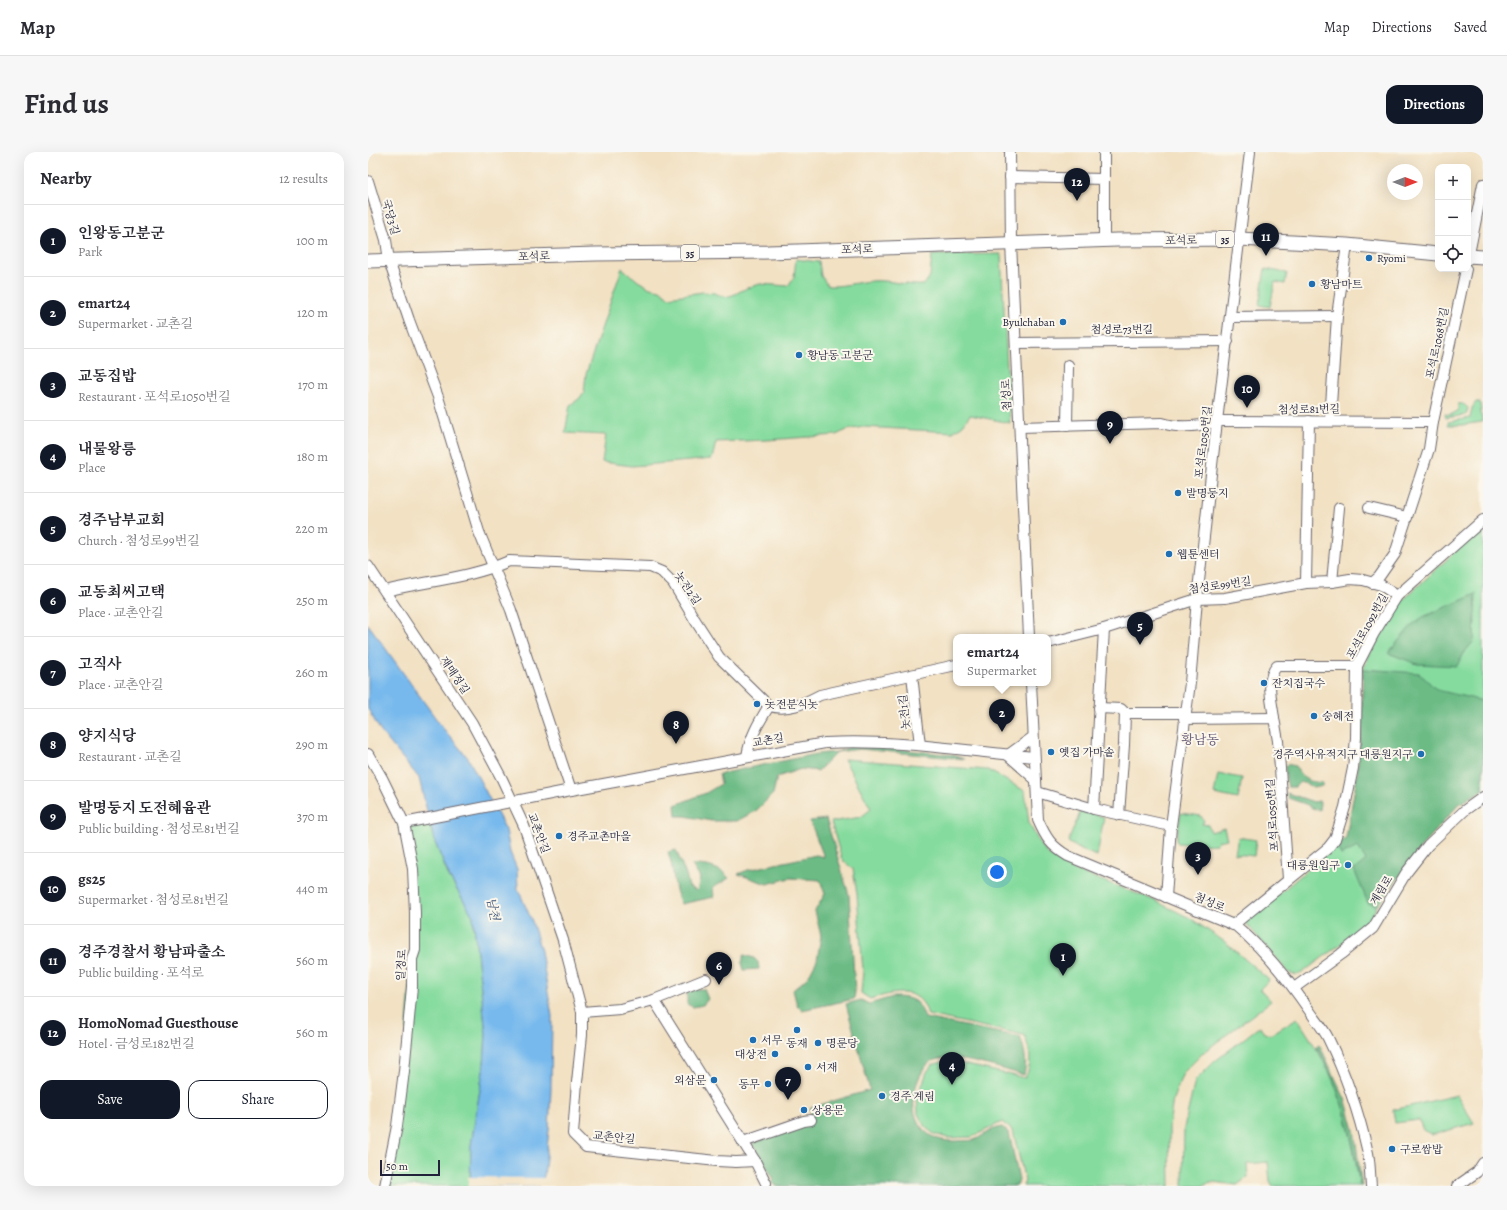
<!DOCTYPE html>
<html lang="en">
<head>
<meta charset="utf-8">
<style>
	body { margin:0; font-family:Alegreya,"Noto Serif KR",serif; background:#f7f7f7; color:#2b2b33 }
	.controls { position:absolute; right:12px; top:12px; display:grid; overflow:hidden; border-radius:8px; box-shadow:0 4px 16px #0002 }
	.controls button { width:36px; height:36px; display:grid; place-items:center; padding:0; border:0; border-bottom:1px solid #e1e1e2; background:#fff; color:#2b2b33; font:20px sans-serif }
	.compass { position:absolute; left:1019px; top:12px; width:36px; height:36px; border-radius:50%; background:#fff; box-shadow:0 4px 16px #0002; rotate:90deg }
	.scale { position:absolute; left:12px; bottom:10px; width:60px; box-sizing:border-box; padding-left:4px; border:2px solid #22223b; border-top:0; font-size:11px; line-height:14px; white-space:nowrap; color:#22223b; -webkit-text-stroke:3px #fbf7ec; paint-order:stroke }
	.you { position:absolute; left:629px; top:720px; width:14px; height:14px; margin:-10px; border:3px solid #fff; border-radius:50%; background:#1a73e8; box-shadow:0 0 0 6px #1a73e833 }
	.badge { display:grid; place-items:center; width:26px; height:26px; border-radius:50%; background:#111827; color:#fff; font-size:13px; font-weight:700 }
	.pin { position:absolute; translate:-50% -33px; filter:drop-shadow(0 1px 2px #0008) }
	.pin::after { content:''; position:absolute; top:21px; width:14px; height:12px; background:inherit; clip-path:polygon(0 0,100% 0,50% 100%) }
	.popup { position:absolute; left:585px; top:482px; width:98px; height:52px; box-sizing:border-box; display:grid; place-content:center; border-radius:8px; background:#fff; filter:drop-shadow(0 1px 3px #0005); font-size:13px; white-space:nowrap; color:#7c7c81 }
	.popup b { font-size:15px; color:#2b2b33 }
	.popup::after { content:''; position:absolute; left:50%; top:100%; margin-left:-8px; border:8px solid transparent; border-top-color:#fff }
	.list { margin:0; padding:0; list-style:none }
	h2 { display:flex; justify-content:space-between; align-items:center; height:52px; margin:0; padding:0 16px; font-size:17px }
	h2 small { font-size:13px; font-weight:400; color:#7c7c81 }
	.list li { display:grid; grid-template-columns:26px 1fr auto; gap:12px; align-items:center; box-sizing:border-box; height:72px; padding:0 16px; border-top:1px solid #e1e1e2 }
	.list b { display:block; font-size:15px; white-space:nowrap }
	.list p { margin:0; font-size:13px; white-space:nowrap; color:#7c7c81 }
	.list em { font-size:13px; font-style:normal; color:#7c7c81 }
	.actions { display:flex; gap:8px; padding:12px 16px }
	.actions a { flex:1; padding:9px 0; border:1px solid #111827; border-radius:12px; text-align:center; font-size:14px; color:#111827 }
	.actions .main { background:#111827; color:#fff }
	.icon { flex:none; width:22px; height:22px; fill:none; stroke:currentColor; stroke-width:2; stroke-linecap:round; stroke-linejoin:round }
	.map { position:relative; flex:none; width:1115px; height:1034px; overflow:hidden; border-radius:12px }
	header { display:flex; align-items:center; gap:24px; box-sizing:border-box; height:56px; padding:0 20px; background:#fff; border-bottom:1px solid #e1e1e2 }
	header strong { font-size:19px }
	nav { display:flex; gap:22px; margin-inline-start:auto; font-size:14px }
	.intro { display:flex; align-items:center; justify-content:space-between; box-sizing:border-box; height:96px; padding:0 24px }
	h1 { margin:0; font-size:28px }
	.button { padding:10px 18px; border-radius:12px; background:#111827; color:#fff; font-size:14px; font-weight:700 }
	main { display:flex; gap:24px; padding:0 24px }
	aside { flex:1; background:#fff; border-radius:12px; box-shadow:0 4px 16px #0002 }
	.map>svg:first-child { display:block }
	.green { fill:#85db9e; stroke:#547e6c }
	.forest { fill:#6cbb85; stroke:#476e60 }
	.water { fill:#77b9ed; stroke:#4c6e94 }
	.pier { fill:#f2e1c3 }
	.lines { fill:none; stroke-linecap:round; stroke-linejoin:round }
	.minor-casing { stroke:#6b656b; stroke-width:12 }
	.major-casing { stroke:#6b656b; stroke-width:15 }
	.minor { stroke:#fff; stroke-width:10 }
	.major { stroke:#fff; stroke-width:13 }
	.poi-dot { fill:#1f6fb2; stroke:#fbf7ec; stroke-width:1.5 }
	.labels { text-anchor:middle; stroke-width:4; stroke-linejoin:round; paint-order:stroke }
	.shield { fill:#fbf7ec; stroke:#636270; stroke-width:1 }
	.shield-label { font-size:10px; font-weight:bold; fill:#22223b }
	.street-label { font-size:11px; fill:#22223b; stroke:#fbf7ec }
	.poi-label { font-size:11px; fill:#22223b; stroke:#fbf7ec; text-anchor:start }
	.water-label { font-size:12px; font-style:italic; fill:#405779; stroke:#fbf7ec }
	.quarter-label { font-size:13px; fill:#5b4f6d; stroke:#fbf7ec }
</style>
</head>
<body>
<header>
<strong>Map</strong>
<nav><a>Map</a><a>Directions</a><a>Saved</a></nav>
</header>
<div class="intro"><h1>Find us</h1><a class="button">Directions</a></div>
<main>
<aside>
<h2>Nearby<small>12 results</small></h2>
<ul class="list">
<li><span class="badge">1</span><div><b>인왕동고분군</b><p>Park</p></div><em>100 m</em></li>
<li><span class="badge">2</span><div><b>emart24</b><p>Supermarket · 교촌길</p></div><em>120 m</em></li>
<li><span class="badge">3</span><div><b>교동집밥</b><p>Restaurant · 포석로1050번길</p></div><em>170 m</em></li>
<li><span class="badge">4</span><div><b>내물왕릉</b><p>Place</p></div><em>180 m</em></li>
<li><span class="badge">5</span><div><b>경주남부교회</b><p>Church · 첨성로99번길</p></div><em>220 m</em></li>
<li><span class="badge">6</span><div><b>교동최씨고택</b><p>Place · 교촌안길</p></div><em>250 m</em></li>
<li><span class="badge">7</span><div><b>고직사</b><p>Place · 교촌안길</p></div><em>260 m</em></li>
<li><span class="badge">8</span><div><b>양지식당</b><p>Restaurant · 교촌길</p></div><em>290 m</em></li>
<li><span class="badge">9</span><div><b>발명둥지 도전혜윰관</b><p>Public building · 첨성로81번길</p></div><em>370 m</em></li>
<li><span class="badge">10</span><div><b>gs25</b><p>Supermarket · 첨성로81번길</p></div><em>440 m</em></li>
<li><span class="badge">11</span><div><b>경주경찰서 황남파출소</b><p>Public building · 포석로</p></div><em>560 m</em></li>
<li><span class="badge">12</span><div><b>HomoNomad Guesthouse</b><p>Hotel · 금성로182번길</p></div><em>560 m</em></li>
</ul>
<div class="actions"><a class="main">Save</a><a>Share</a></div>
</aside>
<div class="map">
<svg width="1115" height="1034" viewBox="0 0 1115 1034">
	<rect width="100%" height="100%" fill="#fbf7ec"/>
	<filter id="ink" filterUnits="userSpaceOnUse"><feTurbulence type="fractalNoise" baseFrequency=".025" numOctaves="2"/><feDisplacementMap in="SourceGraphic" scale="8" xChannelSelector="R" yChannelSelector="G"/><feConvolveMatrix kernelMatrix="1 2 1 2 8 2 1 2 1" color-interpolation-filters="sRGB"/></filter>
	<filter id="wash" filterUnits="userSpaceOnUse"><feTurbulence type="fractalNoise" baseFrequency=".012" numOctaves="4" result="noise"/><feDisplacementMap in="SourceGraphic" scale="16" xChannelSelector="R" yChannelSelector="G"/><feGaussianBlur stdDeviation="0.9" result="paint"/><feColorMatrix in="noise" values="0 0 0 0 0 0 0 0 0 0 0 0 0 0 0 0 0 1.4 0 .05"/><feComposite in="paint" operator="in"/></filter>
	<g filter="url(#wash)">
		<rect width="100%" height="100%" fill="#f2e1c3"/>
		<g class="green">
			<path d="M633,102L642,271L602,263L595,273L585,280L495,275L479,278L468,283L399,288L348,290L344,307L264,314L234,310L238,283L197,281L202,253L211,247L216,240L218,222L254,116L270,129L282,136L292,138L300,145L335,140L346,141L357,145L365,143L379,136L392,132L420,134L426,125L428,107L451,110L453,124L460,134C479,135 497,127 516,129C529,130 542,134 556,133L562,124L564,103Z"/>
			<polygon points="897,117 919,121 917,132 907,130 902,155 891,153"/>
			<polygon points="1108,250 1112,250 1114,270 1094,273 1080,273 1080,270 1102,266 1104,256"/>
			<path d="M1090,252C1095,251 1097,253 1100,256L1098,263L1078,266L1077,262L1082,263L1090,259Z"/>
			<polygon points="1115,374 1115,638 1091,652 1055,693 1009,754 1003,766 974,791 934,821 928,823 920,820 877,770 978,686 989,625 993,580 995,517 1004,497 1035,448"/>
			<path d="M476,607L620,618L657,639L661,671L673,694L682,704L706,718L783,747L822,766L857,790L901,828L892,837L903,849L837,899L815,921L805,947L801,975L802,1034H655L657,1029L645,979L634,970L604,985L580,986L566,982L557,975L550,962L549,947L559,920L564,913L574,910L590,911L657,926C665,911 662,898 656,883L560,863C552,832 525,841 502,847L493,841L495,819L489,742L485,717L474,708L463,670L493,665L503,657Z"/>
			<polygon points="850,622 874,626 870,647 846,642"/>
			<polygon points="713,658 736,665 729,704 713,698 700,690"/>
			<polygon points="813,661 833,664 836,669 834,672 840,673 843,680 856,676 859,687 850,689 849,692 831,693 810,691 808,689"/>
			<polygon points="60,667 66,688 81,725 105,764 118,882 116,913 103,993 102,1034 17,1034 35,930 47,761 36,671"/>
			<polygon points="870,685 888,688 886,704 867,702"/>
			<path d="M929,866C944,889 959,912 969,938C981,969 986,1002 992,1034H905L902,1029L900,1010L879,1012L880,1025L869,1033L846,1030L833,1034H815L816,976L827,929L846,910L892,874L896,881L902,883Z"/>
			<polygon points="1089,943 1106,971 1064,983 1055,978 1051,968 1027,971 1025,958"/>
		</g>
		<g class="forest">
			<polygon points="1108,442 1106,489 1094,503 1089,514 1049,512 1020,501 1045,472 1055,465"/>
			<polygon points="995,517 1051,521 1069,538 1115,549 1115,638 1091,652 1055,693 1009,754 1000,751 986,718 998,708 990,695 973,703 968,693 978,686 989,625 993,580"/>
			<polygon points="481,595 521,596 585,603 596,607 492,597 469,600 450,619 433,617 409,625 405,642 389,658 369,669 343,669 317,664 308,664 307,653 338,641 353,632 351,622 449,602 469,600"/>
			<path d="M919,612L927,614C936,629 939,629 955,631L954,634L945,636L939,632L932,630L927,635H920L918,627L917,614Z"/>
			<polygon points="919,641 946,650 951,649 952,651 951,658 944,656 940,653 920,646"/>
			<polygon points="458,667 481,743 487,840 486,847 434,858 429,853 425,838 440,825 449,808 453,784 447,759 457,742 452,728 422,726 399,732 370,722 380,718 448,703 456,705 442,669"/>
			<path d="M308,698L318,723L321,735L329,739L332,726L324,713C337,713 352,715 361,726L345,736L346,745L313,752C305,736 306,717 300,700Z"/>
			<polygon points="376,803 386,806 390,810 391,817 376,818 374,811"/>
			<polygon points="328,837 336,837 340,847 335,853 325,855 319,852 319,841"/>
			<path d="M525,845C544,845 551,848 557,866L652,885C657,899 659,909 656,923C634,917 594,904 572,907C560,908 556,916 551,926C537,957 550,991 588,989C593,988 601,989 606,988C612,986 617,981 622,979C625,977 630,976 634,975L641,981L651,1027L649,1034H409L403,1030L406,1027L384,991L444,969L442,956L502,938L478,852L493,848L501,852Z"/>
			<path d="M950,893L952,894L978,949L986,978L994,1034H992C986,990 972,932 948,894Z"/>
		</g>
		<polygon class="water" points="0,472 74,575 100,606 138,678 142,700 149,717 150,737 164,769 173,799 184,864 183,937 181,978 176,1024 171,1034 102,1034 103,993 116,913 118,882 105,764 82,726 66,688 51,626 13,580 0,557"/>
		<polygon class="pier" points="100,1025 177,1026 173,1034 100,1034"/>
	</g>
	<g filter="url(#ink)">
		<g class="lines">
			<defs>
				<g id="minor">
					<polyline points="642,0 643,91 661,485"/>
					<polyline points="736,0 736,89"/>
					<polyline points="642,25 736,27"/>
					<polyline points="0,29 18,88 21,109 41,168 70,245 111,380 143,458 203,638"/>
					<polyline points="1100,107 1115,32"/>
					<polyline points="863,165 969,164"/>
					<polyline points="648,191 860,189"/>
					<polyline points="962,268 969,164 979,93"/>
					<polyline points="699,274 700,213"/>
					<path d="M652,275L794,271C806,275 820,275 833,273C840,272 847,269 854,269C924,269 994,269 1065,270"/>
					<polyline points="1001,356 1039,365"/>
					<polyline points="0,414 104,571 134,627 156,674 195,788 214,860 214,883 209,930 205,982 218,995 349,1009 368,1010 387,1009"/>
					<polyline points="964,430 971,356"/>
					<polyline points="938,431 941,269"/>
					<polyline points="1004,431 1011,425 1027,402 1061,297 1065,270 1098,117"/>
					<path d="M17,439C58,429 103,426 141,409L282,415L294,420L305,431L327,468L351,505L401,554C391,570 382,585 379,604"/>
					<polyline points="680,491 736,477 829,447 857,446 938,431 964,430 982,427 995,428 1013,433 1029,444"/>
					<polyline points="544,523 552,593"/>
					<path d="M663,531L670,668C678,686 683,694 700,704L868,774C897,798 920,827 941,858C947,867 955,876 960,886C978,923 991,961 1000,1001C1002,1011 1002,1023 1003,1034"/>
					<path d="M401,554C420,559 435,552 452,543L588,513"/>
					<polyline points="731,556 753,557 757,561 817,561"/>
					<path d="M906,566C904,550 897,527 909,514H989"/>
					<polyline points="816,567 906,566 910,589 920,727"/>
					<polyline points="0,602 14,626 36,671 45,717 47,761 47,798 44,807 44,835 36,919 29,974 17,1034"/>
					<polyline points="640,603 668,628"/>
					<polyline points="640,603 665,585"/>
					<polyline points="669,640 726,657 803,674"/>
					<polyline points="726,657 736,477"/>
					<polyline points="751,663 756,593 757,561"/>
					<path d="M36,671L203,638L457,591C527,587 597,599 666,605"/>
					<polyline points="798,745 803,674 822,531 829,447 849,269 882,0"/>
					<polyline points="865,773 960,696 967,687 977,655 985,616 988,586 989,514 1006,481 1029,444 1115,368"/>
					<polyline points="926,836 973,802 1005,776 1038,721 1060,693 1097,658 1115,645"/>
					<polyline points="286,848 387,1009 398,1031"/>
					<polyline points="214,860 252,857 286,848 338,827"/>
					<polyline points="375,990 436,969 443,968"/>
					<polyline points="1089,1034 1109,1020 1115,1011"/>
				</g>
				<g id="major">
					<polyline points="1100,104 1115,105"/>
					<polyline points="0,109 228,102 400,100 749,88 871,87 979,93 1070,102"/>
				</g>
			</defs>
			<use href="#minor" class="minor-casing"/>
			<use href="#major" class="major-casing"/>
			<use href="#minor" class="minor"/>
			<use href="#major" class="major"/>
		</g>
	</g>
	<g class="poi-dot">
		<circle cx="1001" cy="106" r="4"/>
		<circle cx="944" cy="132" r="4"/>
		<circle cx="695" cy="170" r="4"/>
		<circle cx="431" cy="203" r="4"/>
		<circle cx="810" cy="341" r="4"/>
		<circle cx="801" cy="402" r="4"/>
		<circle cx="896" cy="531" r="4"/>
		<circle cx="389" cy="552" r="4"/>
		<circle cx="946" cy="564" r="4"/>
		<circle cx="683" cy="600" r="4"/>
		<circle cx="1053" cy="602" r="4"/>
		<circle cx="191" cy="684" r="4"/>
		<circle cx="980" cy="713" r="4"/>
		<circle cx="429" cy="878" r="4"/>
		<circle cx="385" cy="888" r="4"/>
		<circle cx="450" cy="891" r="4"/>
		<circle cx="407" cy="902" r="4"/>
		<circle cx="440" cy="915" r="4"/>
		<circle cx="346" cy="928" r="4"/>
		<circle cx="400" cy="932" r="4"/>
		<circle cx="514" cy="944" r="4"/>
		<circle cx="436" cy="958" r="4"/>
		<circle cx="1024" cy="997" r="4"/>
	</g>
	<g class="labels">
		<g class="shield">
			<rect x="848" y="79" width="18" height="16" rx="3"/>
			<rect x="313" y="93" width="18" height="16" rx="3"/>
		</g>
		<g class="shield-label">
			<text x="857" y="91">35</text>
			<text x="322" y="105">35</text>
		</g>
		<g class="street-label">
			<text transform="translate(23 65) rotate(74)" y="4">국당3길</text>
			<text transform="translate(813 88) rotate(-1)" y="4">포석로</text>
			<text transform="translate(489 97) rotate(-2)" y="4">포석로</text>
			<text transform="translate(166 104) rotate(-2)" y="4">포석로</text>
			<text x="754" y="181">첨성로73번길</text>
			<text transform="translate(1069 191) rotate(-78)" y="4">포석로1068번길</text>
			<text transform="translate(638 243) rotate(-93)" y="4">첨성로</text>
			<text transform="translate(941 257) rotate(-1)" y="4">첨성로81번길</text>
			<text transform="translate(835 290) rotate(-83)" y="4">포석로1050번길</text>
			<text transform="translate(852 433) rotate(-8)" y="4">첨성로99번길</text>
			<text transform="translate(320 436) rotate(56)" y="4">놋전2길</text>
			<text transform="translate(999 474) rotate(-61)" y="4">포석로1092번길</text>
			<text transform="translate(87 523) rotate(56)" y="4">재매정길</text>
			<text transform="translate(536 560) rotate(-96)" y="4">놋전1길</text>
			<text transform="translate(400 588) rotate(-10)" y="4">교촌길</text>
			<text transform="translate(904 663) rotate(-94)" y="4">포석로1050번길</text>
			<text transform="translate(171 681) rotate(69)" y="4">교촌안길</text>
			<text transform="translate(1013 738) rotate(-58)" y="4">계림로</text>
			<text transform="translate(842 750) rotate(23)" y="4">첨성로</text>
			<text transform="translate(33 813) rotate(-86)" y="4">일정로</text>
			<text transform="translate(246 985) rotate(6)" y="4">교촌안길</text>
		</g>
		<g class="poi-label">
			<text x="1009" y="110">Ryomi</text>
			<text x="952" y="136">황남마트</text>
			<text x="687" y="174" text-anchor="end">Byulchaban</text>
			<text x="439" y="207">황남동 고분군</text>
			<text x="818" y="345">발명둥지</text>
			<text x="809" y="406">웹툰센터</text>
			<text x="904" y="535">잔치집국수</text>
			<text x="397" y="556">놋전분식놋</text>
			<text x="954" y="568">숭혜전</text>
			<text x="691" y="604">옛집 가마솥</text>
			<text x="1045" y="606" text-anchor="end">경주역사유적지구 대릉원지구</text>
			<text x="199" y="688">경주교촌마을</text>
			<text x="972" y="717" text-anchor="end">대릉원입구</text>
			<text x="393" y="892">서무</text>
			<text x="429" y="895" text-anchor="middle">동재</text>
			<text x="458" y="895">명룬당</text>
			<text x="399" y="906" text-anchor="end">대상전</text>
			<text x="448" y="919">서재</text>
			<text x="338" y="932" text-anchor="end">외삼문</text>
			<text x="392" y="936" text-anchor="end">동무</text>
			<text x="522" y="948">경주 계림</text>
			<text x="444" y="962">상용문</text>
			<text x="1032" y="1001">구로쌈밥</text>
		</g>
		<g class="water-label">
			<text transform="translate(125 757) rotate(78)" y="4">남천</text>
		</g>
		<g class="quarter-label">
			<text x="832" y="592">황남동</text>
		</g>
	</g>
</svg>
<div class="controls">
<button>+</button>
<button>−</button>
<button><svg class="icon" aria-label="locate" viewBox="0 0 24 24"><circle cx="12" cy="12" r="6"/><path d="M12 2v4M12 18v4M2 12h4M18 12h4"/></svg></button>
</div>
<svg class="compass" viewBox="-18 -18 36 36"><path d="M0-13l5 13h-10z" fill="#e53935"/><path d="M0 13l5-13h-10z" fill="#7c7c81"/></svg>
<div class="scale">50 m</div>
<div class="you"></div>
<div class="pin badge" style="left:695px;top:824px">1</div>
<div class="pin badge" style="left:634px;top:580px">2</div>
<div class="popup"><b>emart24</b>Supermarket</div>
<div class="pin badge" style="left:830px;top:723px">3</div>
<div class="pin badge" style="left:584px;top:933px">4</div>
<div class="pin badge" style="left:772px;top:493px">5</div>
<div class="pin badge" style="left:351px;top:833px">6</div>
<div class="pin badge" style="left:420px;top:948px">7</div>
<div class="pin badge" style="left:308px;top:592px">8</div>
<div class="pin badge" style="left:742px;top:292px">9</div>
<div class="pin badge" style="left:879px;top:256px">10</div>
<div class="pin badge" style="left:898px;top:104px">11</div>
<div class="pin badge" style="left:709px;top:49px">12</div>
</div>
</main>
</body>
</html>
